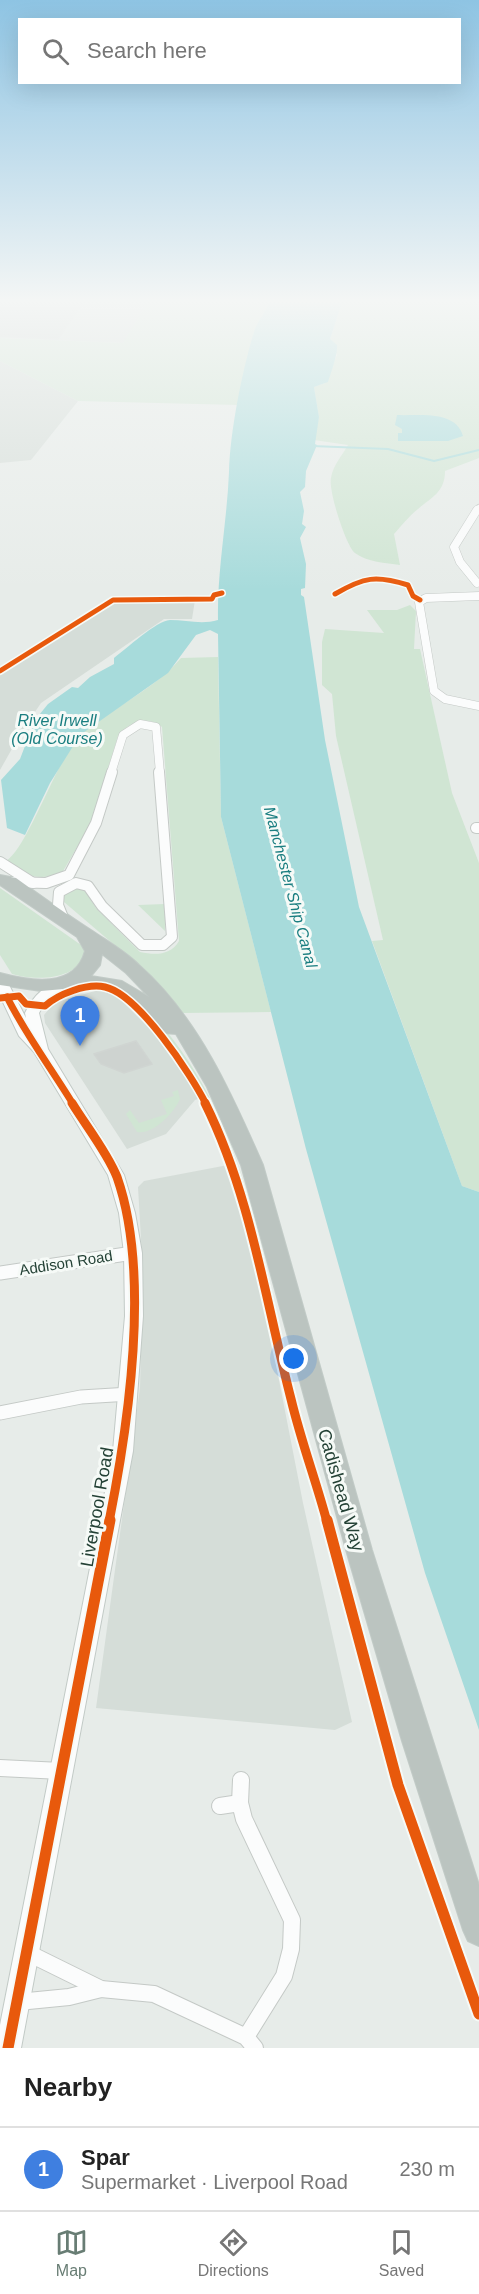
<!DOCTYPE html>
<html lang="en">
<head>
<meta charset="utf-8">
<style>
	body { margin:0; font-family:Helvetica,sans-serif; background:#f6f6f6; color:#222 }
	.you { position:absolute; left:294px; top:1359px; width:21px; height:21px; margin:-15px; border:4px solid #fff; border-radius:50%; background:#1a73e8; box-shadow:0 0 0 9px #1a73e833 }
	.badge { display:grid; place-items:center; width:39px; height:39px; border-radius:50%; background:#687d74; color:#fff; font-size:20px; font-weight:700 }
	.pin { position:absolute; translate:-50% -50px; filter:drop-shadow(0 2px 3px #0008) }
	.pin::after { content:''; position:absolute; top:32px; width:21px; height:18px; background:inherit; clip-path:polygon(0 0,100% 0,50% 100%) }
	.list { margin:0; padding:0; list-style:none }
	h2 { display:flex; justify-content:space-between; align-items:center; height:78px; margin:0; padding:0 24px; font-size:26px }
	h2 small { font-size:20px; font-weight:400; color:#767676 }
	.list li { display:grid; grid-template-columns:39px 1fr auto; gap:18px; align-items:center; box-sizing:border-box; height:84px; padding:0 24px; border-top:2px solid #e0e0e0 }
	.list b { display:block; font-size:22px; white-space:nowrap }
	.list p { margin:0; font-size:20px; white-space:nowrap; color:#767676 }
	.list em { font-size:20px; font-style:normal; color:#767676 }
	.icon { flex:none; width:33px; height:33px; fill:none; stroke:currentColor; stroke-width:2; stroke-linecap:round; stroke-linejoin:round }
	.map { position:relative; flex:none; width:479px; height:2048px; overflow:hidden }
	.search { position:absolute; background:#fff; box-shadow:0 6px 24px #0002; left:18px; right:18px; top:18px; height:66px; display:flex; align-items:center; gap:15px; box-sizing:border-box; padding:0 21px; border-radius:0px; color:#767676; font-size:22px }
	.sheet { height:162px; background:#fff }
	nav { display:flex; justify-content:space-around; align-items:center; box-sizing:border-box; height:84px; border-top:2px solid #e0e0e0; background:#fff; font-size:16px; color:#767676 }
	nav a { display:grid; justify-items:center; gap:3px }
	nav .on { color:#687d74 }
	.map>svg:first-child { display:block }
	.built { fill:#d5ddd8 }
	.green { fill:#d0e5d3 }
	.water { fill:#a7dbdb }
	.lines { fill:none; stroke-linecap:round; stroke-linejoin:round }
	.stream { stroke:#a7dbdb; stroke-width:2 }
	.building { fill:#ced3d0; stroke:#d0d5d2; stroke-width:1.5 }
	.street-far4-casing { stroke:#c4c9c6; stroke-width:8 }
	.street-far3-casing { stroke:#c4c9c6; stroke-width:9 }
	.street-far2-casing { stroke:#c4c9c6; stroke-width:12 }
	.street-far1-casing { stroke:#c4c9c6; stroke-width:15 }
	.street-casing { stroke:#c4c9c6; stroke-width:18 }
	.secondary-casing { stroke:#c2cac6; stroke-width:2 }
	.highway-casing { stroke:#c2cbc7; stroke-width:2 }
	.street-far4 { stroke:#fbfcfc; stroke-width:6 }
	.street-far3 { stroke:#fbfcfc; stroke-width:8 }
	.street-far2 { stroke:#fbfcfc; stroke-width:10 }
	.street-far1 { stroke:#fbfcfc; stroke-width:13 }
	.street { stroke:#fbfcfc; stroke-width:16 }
	.secondary { fill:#fbfcfc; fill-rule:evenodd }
	.highway { fill:#bbc4c0; fill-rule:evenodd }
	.cycleway-far3-casing { stroke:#f6faf7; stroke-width:8 }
	.cycleway-far2-casing { stroke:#f6faf7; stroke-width:10 }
	.cycleway-far1-casing { stroke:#f6faf7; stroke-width:13 }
	.cycleway-casing { stroke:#f6faf7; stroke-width:15 }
	.cycleway-far3 { stroke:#e8590c; stroke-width:5 }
	.cycleway-far2 { stroke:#e8590c; stroke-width:7 }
	.cycleway-far1 { stroke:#e8590c; stroke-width:9 }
	.cycleway { stroke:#e8590c; stroke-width:11 }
	.labels { text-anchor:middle; stroke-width:6; stroke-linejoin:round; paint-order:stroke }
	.street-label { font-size:15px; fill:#234135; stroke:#f6faf7 }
	.water-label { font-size:16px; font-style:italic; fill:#1a7e80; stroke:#f6faf7 }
	.near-street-label { font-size:18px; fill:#234135; stroke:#f6faf7 }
</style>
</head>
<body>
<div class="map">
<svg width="479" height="2048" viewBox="0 0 479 2048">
	<rect width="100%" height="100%" fill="#e7ece9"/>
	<g class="built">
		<polygon points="0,303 147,303 124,343 0,338"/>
		<polygon points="0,361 78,401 31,460 0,463"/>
		<polygon points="195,600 192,619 164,619 41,703 22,731 0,770 0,672 111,601"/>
		<polygon points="99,990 117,996 152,1031 200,1098 195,1100 166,1134 127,1149 45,1023 44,1015 55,1002"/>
		<polygon points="228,1165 240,1198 255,1257 303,1503 352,1722 335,1730 96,1708 140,1388 143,1274 138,1187 144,1181"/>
	</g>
	<g class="green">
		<polygon points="147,303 269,303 264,317 255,329 238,405 78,401 0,361 0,338 123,343"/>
		<path d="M342,303H479V458L445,471C445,492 432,497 418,509C409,516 401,526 394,534L400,565C386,563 367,562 355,553C346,546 328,490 331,478C333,465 342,456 348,445L314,440L319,417L314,387L325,383L337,355L330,339Z"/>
		<polygon points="410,605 416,611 414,649 420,649 452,793 479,863 479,1192 462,1186 372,941 383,940 336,736 332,694 322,685 322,642 325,629 384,633 367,610 397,610"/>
		<path d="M218,657L221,817L271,1012L180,1013L132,960L64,902L63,895L77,887L84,889L96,908L140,952C155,955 170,956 179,941L162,727C148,715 128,722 118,736L91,823L62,873C34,882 29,875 6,861C27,849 57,760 79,735C85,729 95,724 102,719C129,699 160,683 181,658Z"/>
		<path d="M0,888L81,945L85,952C79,981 34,981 12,974L0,955Z"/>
		<polygon points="165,904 165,931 138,905"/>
		<path d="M106,982C131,989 146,1008 163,1027C232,1109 254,1211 277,1313L275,1315C250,1207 235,1125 163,1036C150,1019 134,997 115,988C97,980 74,989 57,995C51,998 48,1002 41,1002C58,987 85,983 106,982Z"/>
		<path d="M178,1090L180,1099C174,1113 153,1135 137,1132L126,1114L130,1110L139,1123L167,1114L161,1100L174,1096L172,1092Z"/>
	</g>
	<g class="water">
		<path d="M269,303H342L330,339L337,345C338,354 331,372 328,382L314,387L319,417L315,444L317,445L306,471L305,487L300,492L304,511L302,524L306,527L300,538L306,564L305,588L301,589V595L304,597L325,740L359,907L462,1186L479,1192V1730L425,1573L306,1149L221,817L218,634L210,630L196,635L168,673L80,735L50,783L25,835L7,828L1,780L20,759L35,720L48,704L72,687L78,688L90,677L114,664V658C126,649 156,621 170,620C186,620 202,625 218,620C217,570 227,522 229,472C230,432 242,371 254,332C257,322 265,313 269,303Z"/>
		<path d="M397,415C419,416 456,410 463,436L448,441H398V433H402V429L395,425Z"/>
	</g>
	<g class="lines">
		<polyline class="stream" points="312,446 388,449 434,461 479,450"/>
	</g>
	<g class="building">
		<polygon points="0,303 83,303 58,339 0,336"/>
		<polygon points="136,1041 152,1064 124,1073 101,1064 94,1054"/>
	</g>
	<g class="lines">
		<defs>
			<polyline id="street-far4" points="476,511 479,508"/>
			<g id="street-far3">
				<polyline points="477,583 460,562 454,547 477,510"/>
				<polyline points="479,596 426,598 419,602 434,691 445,699 479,706"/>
				<polyline points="111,773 123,735 140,724 156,727 160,773"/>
			</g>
			<g id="street-far2">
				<polyline points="476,828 479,828"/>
				<polyline points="0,862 33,883"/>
				<polyline points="11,882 46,883 69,875 96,823 112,772"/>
				<polyline points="64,920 58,905 59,892 76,883 88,886 102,906 142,945 163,945 172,937 159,772"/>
			</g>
			<g id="street-far1">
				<polyline points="0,1273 133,1253"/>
				<polyline points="0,1413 81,1397 130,1394"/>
			</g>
			<g id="street">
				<polyline points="0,1768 61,1771"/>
				<polyline points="241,1780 240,1803 244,1819 292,1920 291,1949 284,1976 246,2037"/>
				<polyline points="220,1806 240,1803"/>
				<polyline points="28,1953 101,1989 154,1994 246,2037 255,2048"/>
				<polyline points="18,2002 69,1997 101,1989"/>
			</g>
			<path id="secondary" d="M0,977L7,981L26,1018L25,1013C33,996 46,983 65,979L72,983L45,1002L39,1013L48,1049L124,1175L135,1213L142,1253L143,1316L133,1451L21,2048H0V2025L113,1451L125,1316L124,1253L119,1213L108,1175L34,1052L19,1036L0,996Z"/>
			<path id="highway" d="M0,875L16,878C41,896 66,914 91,930C107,941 125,951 139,965C198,1017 232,1094 263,1165L372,1550L479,1885V1946L468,1941L463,1930L402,1741L346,1550L241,1165L207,1087L176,1034L164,1033L130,1000L110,990L87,987L41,991L0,985V973C30,981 75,989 85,951L77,937L0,885ZM102,954L126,973L149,997L122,981L91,976L100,965Z"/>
		</defs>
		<use href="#street-far4" class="street-far4-casing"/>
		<use href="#street-far3" class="street-far3-casing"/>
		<use href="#street-far2" class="street-far2-casing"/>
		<use href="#street-far1" class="street-far1-casing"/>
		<use href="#street" class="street-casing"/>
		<use href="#secondary" class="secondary-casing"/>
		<use href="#highway" class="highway-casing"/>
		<use href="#street-far4" class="street-far4"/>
		<use href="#street-far3" class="street-far3"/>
		<use href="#street-far2" class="street-far2"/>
		<use href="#street-far1" class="street-far1"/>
		<use href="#street" class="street"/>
		<use href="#secondary" class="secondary"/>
		<use href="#highway" class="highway"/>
		<defs>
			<g id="cycleway-far3">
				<path d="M335,594C364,577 376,575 408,585L413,596L420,600"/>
				<polyline points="0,671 113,600 212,599 214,595 222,593"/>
			</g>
			<g id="cycleway-far2">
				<path d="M7,997C26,1035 51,1068 73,1104"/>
				<path d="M0,998L19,996L26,1004L45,1006C58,994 87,983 105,987C138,994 191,1074 206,1104"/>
			</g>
			<g id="cycleway-far1">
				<path d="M72,1103C86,1126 107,1152 117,1177C151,1274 129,1422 109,1522"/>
				<path d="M205,1103C251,1196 265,1299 291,1399C301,1441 316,1481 327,1522"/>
			</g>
			<g id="cycleway">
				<polyline points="327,1520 398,1785 479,2014"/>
				<polyline points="8,2048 110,1520"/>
			</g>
		</defs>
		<use href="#cycleway-far3" class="cycleway-far3-casing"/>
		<use href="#cycleway-far2" class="cycleway-far2-casing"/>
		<use href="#cycleway-far1" class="cycleway-far1-casing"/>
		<use href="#cycleway" class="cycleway-casing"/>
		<use href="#cycleway-far3" class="cycleway-far3"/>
		<use href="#cycleway-far2" class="cycleway-far2"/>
		<use href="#cycleway-far1" class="cycleway-far1"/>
		<use href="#cycleway" class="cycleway"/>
	</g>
	<linearGradient id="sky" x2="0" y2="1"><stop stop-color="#8ec4e3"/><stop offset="0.51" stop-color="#f4f6f5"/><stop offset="1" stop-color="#f4f6f5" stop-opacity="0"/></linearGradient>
	<rect width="479" height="590" fill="url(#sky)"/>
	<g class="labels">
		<g class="street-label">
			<text transform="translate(66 1263) rotate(-9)" y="5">Addison Road</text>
		</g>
		<g class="water-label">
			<text x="57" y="726">River Irwell<tspan x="57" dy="18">(Old Course)</tspan></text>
			<text transform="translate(291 887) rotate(75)" y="6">Manchester Ship Canal</text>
		</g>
		<g class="near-street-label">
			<text transform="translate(341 1490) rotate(74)" y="6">Cadishead Way</text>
			<text transform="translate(97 1507) rotate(-80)" y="6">Liverpool Road</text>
		</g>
	</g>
</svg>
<div class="you"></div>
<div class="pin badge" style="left:80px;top:1046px;background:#3f7fe0">1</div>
<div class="search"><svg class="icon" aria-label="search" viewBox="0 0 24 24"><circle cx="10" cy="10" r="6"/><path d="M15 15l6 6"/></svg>Search here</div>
</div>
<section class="sheet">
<h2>Nearby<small></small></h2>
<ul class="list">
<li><span class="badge" style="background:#3f7fe0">1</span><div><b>Spar</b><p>Supermarket · Liverpool Road</p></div><em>230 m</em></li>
</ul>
</section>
<nav>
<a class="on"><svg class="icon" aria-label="map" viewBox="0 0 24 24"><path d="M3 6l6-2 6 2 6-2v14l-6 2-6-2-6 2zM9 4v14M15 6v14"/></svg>Map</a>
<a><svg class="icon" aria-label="directions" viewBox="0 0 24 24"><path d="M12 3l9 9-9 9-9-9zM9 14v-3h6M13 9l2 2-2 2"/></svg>Directions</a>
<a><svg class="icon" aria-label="saved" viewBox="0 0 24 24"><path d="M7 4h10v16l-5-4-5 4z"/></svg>Saved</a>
</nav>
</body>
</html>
